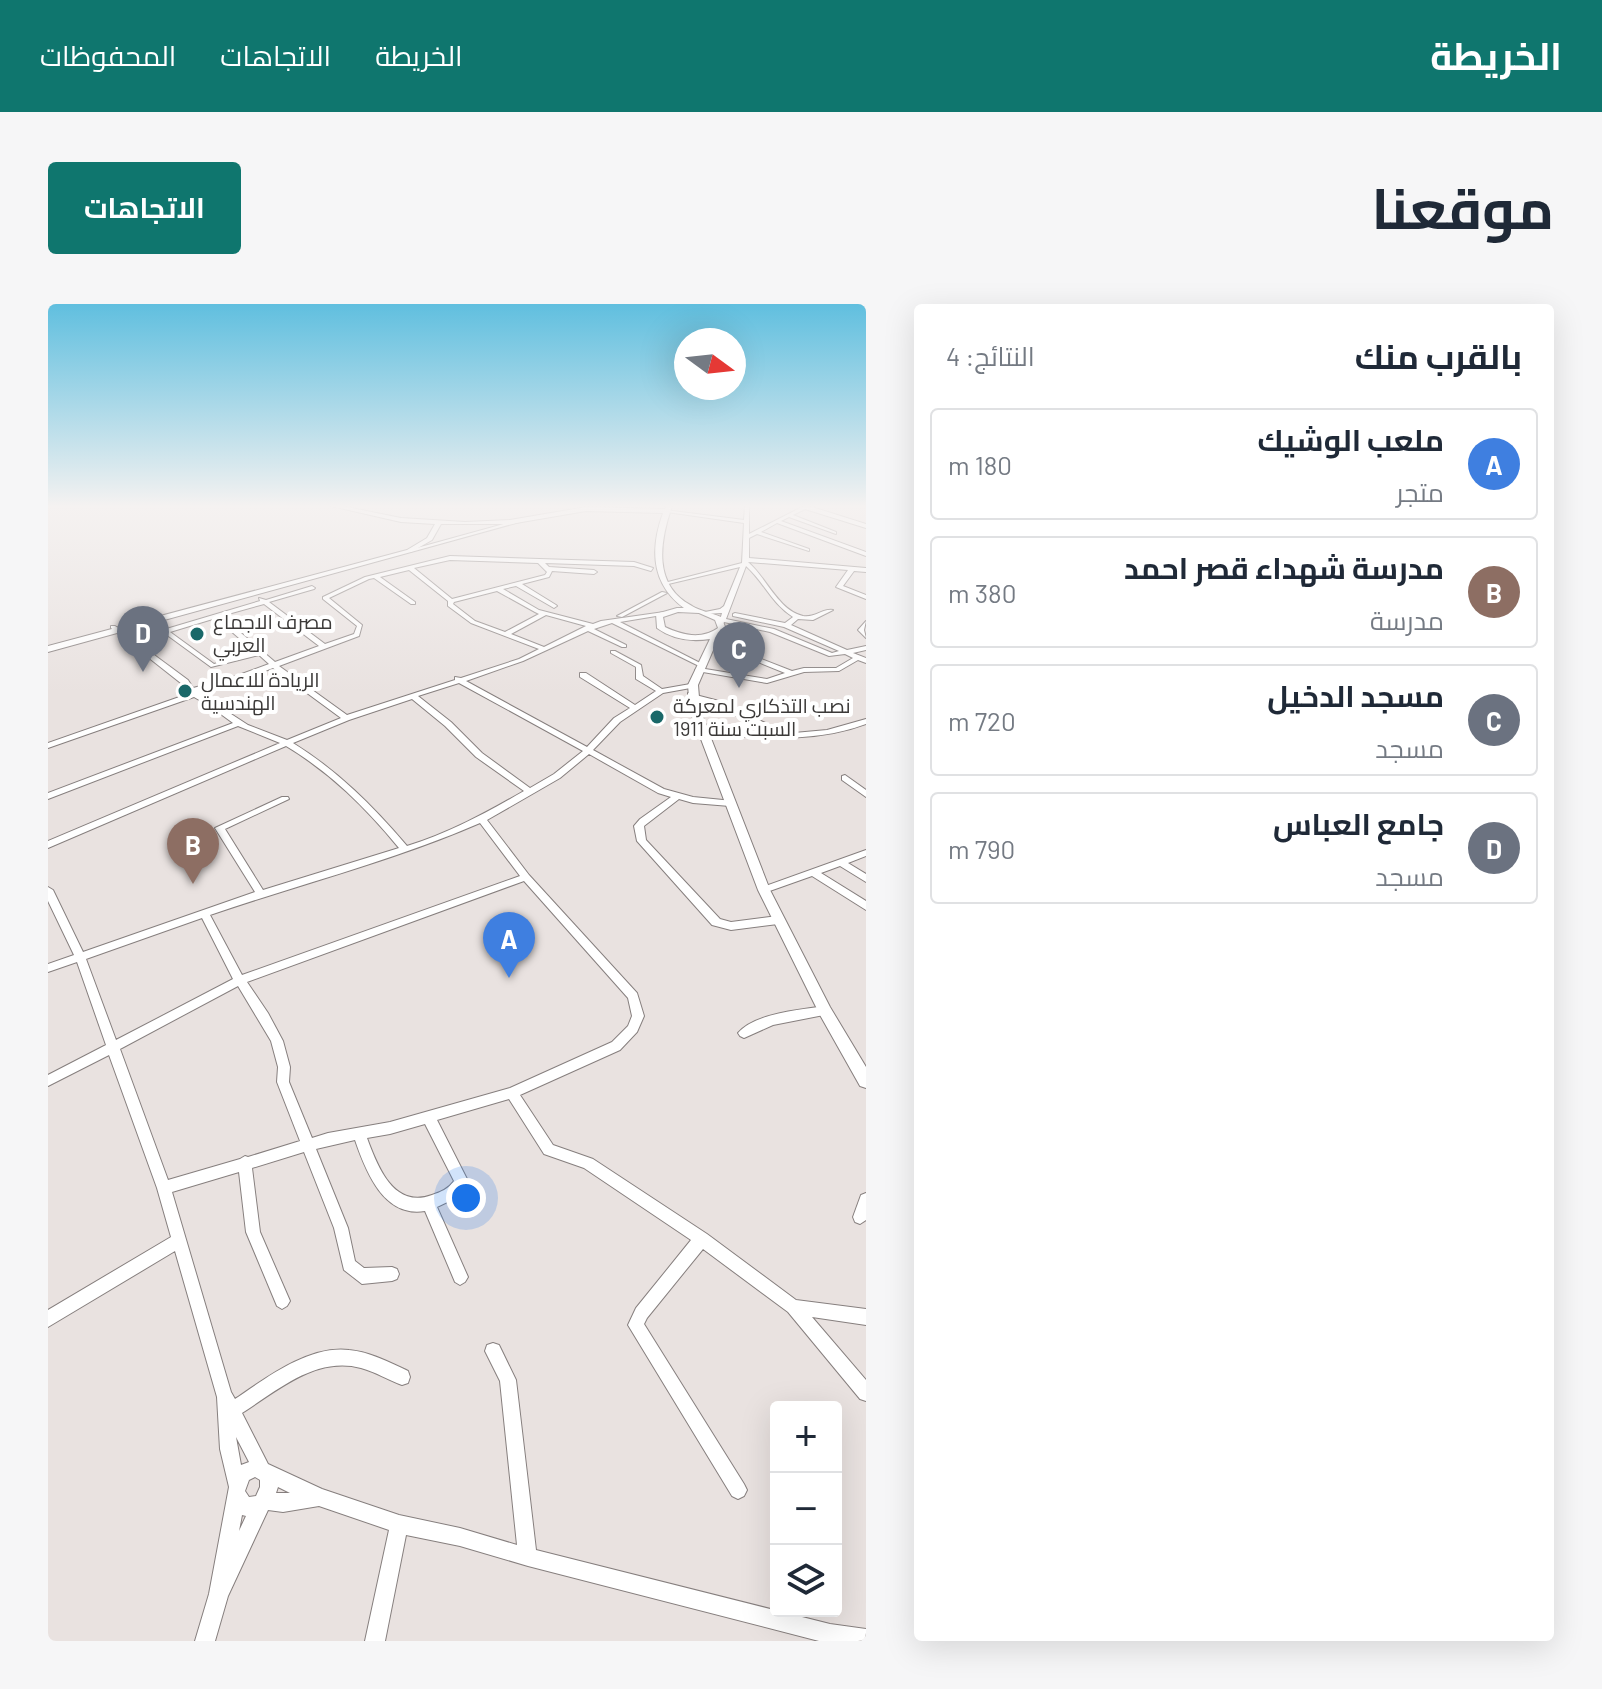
<!DOCTYPE html>
<html lang="ar">
<head>
<meta charset="utf-8">
<style>
	body { margin:0; font-family:Barlow,Cairo,sans-serif; background:#f6f6f7; color:#1f2937; direction:rtl }
	.controls { position:absolute; right:24px; bottom:24px; display:grid; overflow:hidden; border-radius:8px; box-shadow:0 8px 32px #0002 }
	.controls button { width:72px; height:72px; display:grid; place-items:center; padding:0; border:0; border-bottom:2px solid #e0e1e3; background:#fff; color:#1f2937; font:40px sans-serif }
	.compass { position:absolute; left:626px; top:24px; width:72px; height:72px; border-radius:50%; background:#fff; box-shadow:0 8px 32px #0002; rotate:105deg }
	.you { position:absolute; left:418px; top:894px; width:28px; height:28px; margin:-20px; border:6px solid #fff; border-radius:50%; background:#1a73e8; box-shadow:0 0 0 12px #1a73e833 }
	.badge { display:grid; place-items:center; width:52px; height:52px; border-radius:50%; background:#0f766e; color:#fff; font-size:26px; font-weight:700 }
	.pin { position:absolute; translate:-50% -66px; filter:drop-shadow(0 2px 4px #0008) }
	.pin::after { content:''; position:absolute; top:42px; width:28px; height:24px; background:inherit; clip-path:polygon(0 0,100% 0,50% 100%) }
	.list { margin:0; padding:0; list-style:none }
	h2 { display:flex; justify-content:space-between; align-items:center; height:104px; margin:0; padding:0 32px; font-size:34px }
	h2 small { font-size:26px; font-weight:400; color:#747a83 }
	.list li { display:grid; grid-template-columns:52px 1fr auto; gap:24px; align-items:center; box-sizing:border-box; height:112px; margin:0 16px 16px; padding:0 16px; border:2px solid #e0e1e3; border-radius:8px }
	.list b { display:block; font-size:30px; white-space:nowrap }
	.list p { margin:0; font-size:26px; white-space:nowrap; color:#747a83 }
	.list em { font-size:26px; font-style:normal; color:#747a83 }
	.icon { flex:none; width:44px; height:44px; fill:none; stroke:currentColor; stroke-width:2; stroke-linecap:round; stroke-linejoin:round }
	.map { position:relative; flex:none; width:818px; height:1337px; overflow:hidden; direction:ltr; border-radius:8px }
	header { display:flex; align-items:center; gap:48px; box-sizing:border-box; height:112px; padding:0 40px; background:#0f766e; color:#fff }
	header strong { font-size:38px }
	nav { display:flex; gap:44px; margin-inline-start:auto; font-size:28px }
	.intro { display:flex; align-items:center; justify-content:space-between; box-sizing:border-box; height:192px; padding:0 48px }
	h1 { margin:0; font-size:56px }
	.button { padding:20px 36px; border-radius:8px; background:#0f766e; color:#fff; font-size:28px; font-weight:700 }
	main { display:flex; gap:48px; padding:0 48px }
	aside { flex:1; background:#fff; border-radius:8px; box-shadow:0 8px 32px #0002 }
	.map>svg:first-child { display:block }
	.lines { fill:none; stroke-linecap:round; stroke-linejoin:round }
	.minor-casing { stroke:#867f7e; stroke-width:2 }
	.major-casing { stroke:#867f7e; stroke-width:2 }
	.minor { fill:#fff; fill-rule:evenodd }
	.major { fill:#fff; fill-rule:evenodd }
	.poi-dot { fill:#1a6869; stroke:#fff; stroke-width:3 }
	.labels { text-anchor:middle; stroke-width:8; stroke-linejoin:round; paint-order:stroke }
	.far-poi-label { font-size:20px; fill:#3c3a39; stroke:#fff; text-anchor:start }
</style>
</head>
<body>
<header>
<strong>الخريطة</strong>
<nav><a>الخريطة</a><a>الاتجاهات</a><a>المحفوظات</a></nav>
</header>
<div class="intro"><h1>موقعنا</h1><a class="button">الاتجاهات</a></div>
<main>
<aside>
<h2>بالقرب منك<small>النتائج: 4</small></h2>
<ul class="list">
<li><span class="badge" style="background:#3f7fe0">A</span><div><b>ملعب الوشيك</b><p>متجر</p></div><em>180 m</em></li>
<li><span class="badge" style="background:#8d6e63">B</span><div><b>مدرسة شهداء قصر احمد</b><p>مدرسة</p></div><em>380 m</em></li>
<li><span class="badge" style="background:#6b7280">C</span><div><b>مسجد الدخيل</b><p>مسجد</p></div><em>720 m</em></li>
<li><span class="badge" style="background:#6b7280">D</span><div><b>جامع العباس</b><p>مسجد</p></div><em>790 m</em></li>
</ul>
</aside>
<div class="map">
<svg width="818" height="1337" viewBox="0 0 818 1337">
	<rect width="100%" height="100%" fill="#e9e2e0"/>
	<g class="lines">
		<defs>
			<g id="minor">
				<path d="M697,202H701V230L756,202H761L818,220V224L757,205L745,211L788,228V230L741,213L733,217L818,248V252L729,219L713,228L761,245V247L709,230L701,234V254L818,264V268L806,267L795,282L818,291V295L788,283L800,266L700,258C718,273 730,306 755,312C767,314 775,304 785,306L765,316L750,315L743,321L799,346L818,342V346L805,349L818,354V359L810,356L791,367L756,368L719,379L649,367L647,366L651,364L719,375L737,369L663,339V337L665,336L744,367L756,364H788L805,354L797,350L781,352L722,328L676,318L675,320H671L674,309L657,310V308L672,305L676,302L692,263L616,281V279L694,259L696,219L619,208L617,206L696,216ZM698,262C716,278 724,300 745,313L737,319L687,309L685,310V312L736,323L791,347L784,349L726,325L678,315Z"/>
				<polygon points="470,216 475,217 363,248 358,247"/>
				<path d="M402,252L586,258L605,264L603,267L586,262L497,259L501,263L546,266L549,268L546,270L504,267L501,273L474,280L508,301L509,302L506,304L468,282L455,285L491,306L545,320L553,317L616,308V310L614,311L572,318L656,361L651,362L564,319L546,325L578,341V343H574L540,327L475,357L418,377L539,443L566,414L582,404L532,373V369H538L587,401L608,387L588,375V363L563,349V347H567L593,361L595,372L614,385L648,379V383L615,389L572,418L545,446L616,485L645,493L685,497V501L682,502L645,499L631,495L596,522L598,536L672,615L683,618L730,612L735,616L730,620L683,626L664,621L589,537L586,522L592,515L623,493L610,489L541,450L512,474L439,516L481,571L589,689L596,712L589,728L572,746L472,791L505,841L545,855L659,930L748,996L818,1005V1021L764,1013L818,1076V1097L812,1095L740,1008L655,945L599,1014L596,1020L696,1180L699,1186L696,1192L690,1195L684,1192L580,1021L588,1004L643,936L536,864L496,850L461,795L389,816L420,877L412,892L389,903L420,973L417,978L412,981L407,978L377,907C336,914 318,868 307,836L268,845L300,924L307,957L316,964L344,963L349,965L351,970L349,975L344,977L314,980L296,966L286,924L256,848L204,864L212,928L242,997L239,1002L234,1005L229,1002L198,928L191,868L124,888L183,1088L187,1095C218,1074 261,1041 301,1046C322,1048 341,1058 360,1067L362,1073L360,1079L354,1081C340,1076 328,1068 313,1064C268,1052 230,1086 194,1109L220,1160L274,1185L351,1211L412,1224L469,1241L452,1077L437,1047L439,1041L445,1039L451,1041L468,1076L488,1246L782,1320L818,1325V1337H771L480,1262L412,1242L358,1231L337,1337H317L341,1226L271,1202L235,1208L220,1206L180,1292L167,1337H147L161,1290L181,1183L172,1145L169,1093L127,947L0,1023V1006L123,933L109,884L61,751L0,782V771L58,741L29,658L0,668V660L26,651L0,597V583L5,586L35,648L207,588L167,524L234,493H240L241,495L177,525L215,586L351,544C318,504 283,469 238,442L0,544V537L232,439L190,422L0,495V489L185,419L163,403L146,393L0,444V439L140,390L141,387L134,380L63,324V322H67L140,376L145,384L177,376L221,360L211,351L163,363L115,328V326L212,297L211,294L218,296L264,282L267,284L266,285L221,298L277,340L306,330L309,322L275,295V293L317,273ZM402,256L490,259L499,268L497,271L404,295L366,264ZM361,266L400,297V302L423,319L491,345L471,355L413,374L407,373V376L299,411L231,362L311,332L314,321L281,294L321,275L326,274L363,300H367V298L332,273ZM449,287L487,308L491,310L457,328L427,317L405,300L406,298ZM216,300L271,342L227,358L173,312ZM498,311L538,322L496,343L463,330ZM168,314L207,348L166,360L122,328ZM225,364L293,414L239,436L200,421L157,393L164,386L161,384L182,380ZM411,379L535,447L506,470L482,484L434,449L403,418L370,392ZM364,395L397,422L428,453L476,487C438,509 401,529 359,542C325,502 290,467 245,439L301,416ZM432,519L472,572L194,671L162,611C252,580 345,557 432,519ZM476,577L580,694L584,712L580,722L564,738L462,784L342,818L280,829L264,834L241,778L242,763L235,737L220,709L199,678ZM154,614L185,675L68,736L38,655ZM190,682L223,737L230,763L229,778L252,837L200,853L197,852L192,855L120,876L72,745ZM377,820L406,877C400,885 393,888 384,891C346,905 330,864 319,834L342,830ZM188,1133L201,1158L193,1161ZM207,1173L212,1176V1183L208,1192L201,1193L197,1187L201,1176ZM230,1183L242,1189H228ZM194,1211L198,1212L191,1227Z"/>
				<polygon points="614,288 619,289 574,313 569,312"/>
				<polygon points="818,317 816,326 818,334 810,326"/>
				<path d="M640,389L671,397L734,427L735,430L779,426L818,415V420C765,440 710,433 655,431H652V427L726,429L665,401L640,393Z"/>
				<polygon points="797,471 818,486 818,493 794,476 794,472"/>
				<polygon points="818,546 818,552 800,559 818,570 818,578 792,562 773,569 818,597 818,606 764,572 716,589 711,586 712,584"/>
				<path d="M777,702L781,704L783,707L781,710L725,721L696,734L692,732L690,729C707,709 752,706 777,702Z"/>
				<polygon points="818,889 818,916 812,920 807,918 805,913 813,891"/>
			</g>
			<path id="major" d="M283,202H294L353,214L417,218L462,216L538,203L617,205L618,202H624C612,237 604,281 644,302C652,307 664,309 673,313L678,325L672,330L650,381L652,406L722,586L782,703L818,763V784L812,782L772,711L710,586L642,406L640,381L662,335C643,338 624,335 609,324L608,310L629,304H636C603,280 602,245 615,209L538,207L462,220H393L384,236L363,248L0,348V342L359,246L379,234L387,220L353,218ZM630,308L651,309L667,316L670,324C653,336 634,331 617,323L615,313Z"/>
		</defs>
		<use href="#minor" class="minor-casing"/>
		<use href="#major" class="major-casing"/>
		<use href="#minor" class="minor"/>
		<use href="#major" class="major"/>
	</g>
	<linearGradient id="sky" x2="0" y2="1"><stop stop-color="#60bfdf"/><stop offset="0.52" stop-color="#f5f2f1"/><stop offset="1" stop-color="#f5f2f1" stop-opacity="0"/></linearGradient>
	<rect width="818" height="389" fill="url(#sky)"/>
	<g class="poi-dot">
		<circle cx="149" cy="330" r="8"/>
		<circle cx="137" cy="387" r="8"/>
		<circle cx="609" cy="413" r="8"/>
	</g>
	<g class="labels">
		<g class="far-poi-label">
			<text x="165" y="325">مصرف الاجماع<tspan x="165" dy="23">العربي</tspan></text>
			<text x="153" y="383">الريادة للاعمال<tspan x="153" dy="23">الهندسية</tspan></text>
			<text x="625" y="409">نصب التذكاري لمعركة<tspan x="625" dy="23">السبت سنة 1911</tspan></text>
		</g>
	</g>
</svg>
<div class="controls">
<button>+</button>
<button>−</button>
<button><svg class="icon" aria-label="layers" viewBox="0 0 24 24"><path d="M12 4l9 5-9 5-9-5zM3 14l9 5 9-5"/></svg></button>
</div>
<svg class="compass" viewBox="-18 -18 36 36"><path d="M0-13l5 13h-10z" fill="#e53935"/><path d="M0 13l5-13h-10z" fill="#747a83"/></svg>
<div class="you"></div>
<div class="pin badge" style="left:461px;top:674px;background:#3f7fe0">A</div>
<div class="pin badge" style="left:145px;top:580px;background:#8d6e63">B</div>
<div class="pin badge" style="left:691px;top:384px;background:#6b7280">C</div>
<div class="pin badge" style="left:95px;top:368px;background:#6b7280">D</div>
</div>
</main>
</body>
</html>
